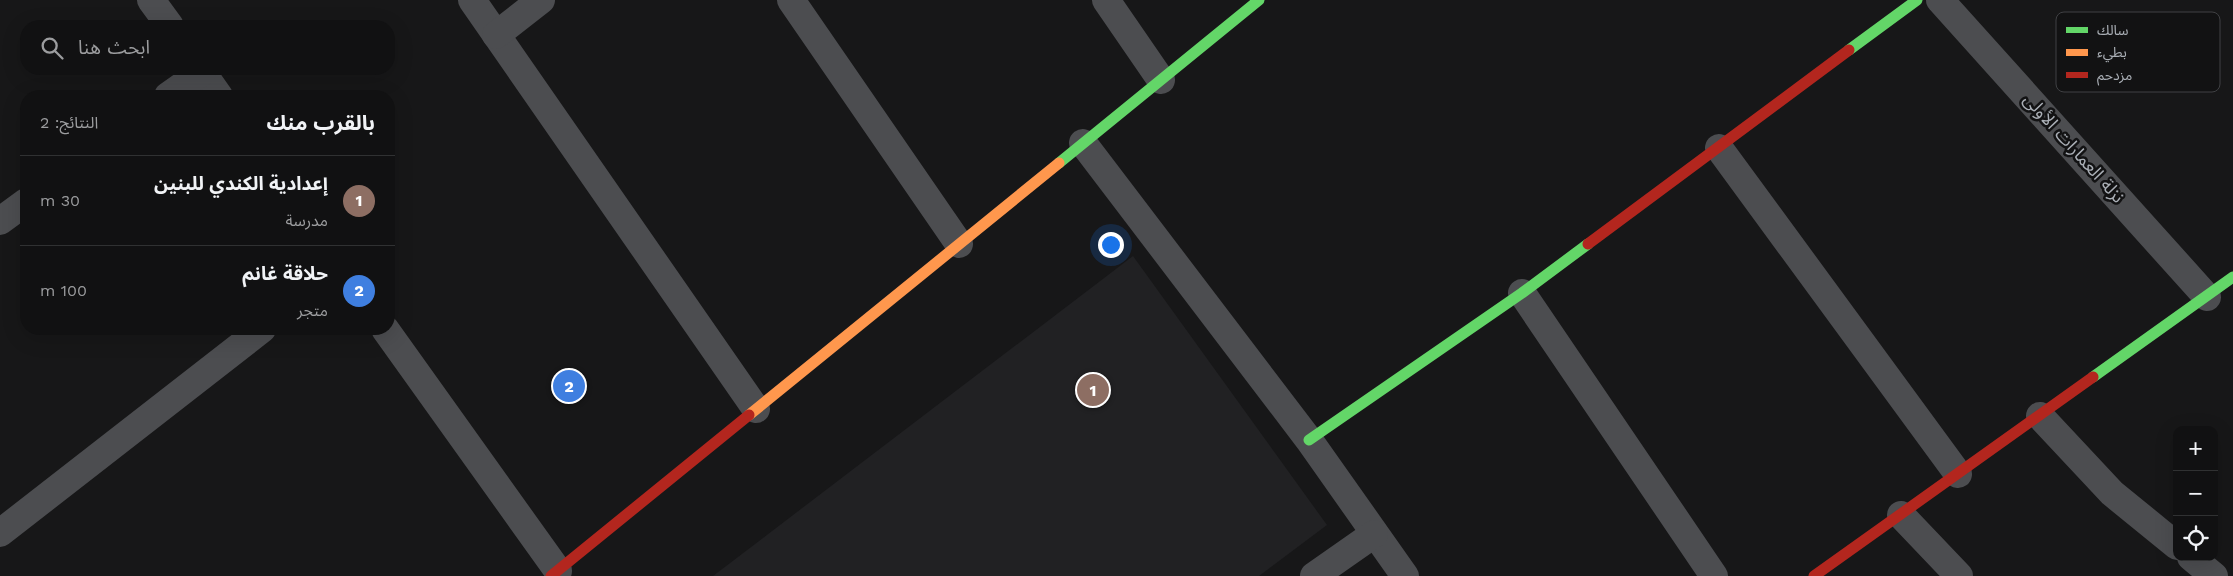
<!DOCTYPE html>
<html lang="ar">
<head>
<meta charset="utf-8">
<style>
	body { margin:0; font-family:"Work Sans","Noto Sans Arabic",sans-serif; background:#1e1f20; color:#f1f3f6; direction:rtl }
	.controls { position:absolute; right:15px; bottom:15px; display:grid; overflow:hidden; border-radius:10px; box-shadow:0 5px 20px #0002 }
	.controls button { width:45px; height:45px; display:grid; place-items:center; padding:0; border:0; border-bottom:1px solid #303132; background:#111112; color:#f1f3f6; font:25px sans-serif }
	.you { position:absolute; left:1110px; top:244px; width:18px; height:18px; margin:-12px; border:4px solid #fff; border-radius:50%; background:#1a73e8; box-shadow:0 0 0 8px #1a73e833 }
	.badge { display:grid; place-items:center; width:32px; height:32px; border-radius:50%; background:#0f766e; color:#fff; font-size:16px; font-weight:700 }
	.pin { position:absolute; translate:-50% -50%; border:2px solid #fff; box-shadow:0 1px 5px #0006 }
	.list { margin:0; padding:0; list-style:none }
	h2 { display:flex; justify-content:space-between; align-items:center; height:65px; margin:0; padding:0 20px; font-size:21px }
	h2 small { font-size:16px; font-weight:400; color:#9c9d9f }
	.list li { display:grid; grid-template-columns:32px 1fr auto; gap:15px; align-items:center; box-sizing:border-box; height:90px; padding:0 20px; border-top:1px solid #303132 }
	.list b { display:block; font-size:19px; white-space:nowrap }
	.list p { margin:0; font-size:16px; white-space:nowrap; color:#9c9d9f }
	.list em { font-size:16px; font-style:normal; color:#9c9d9f }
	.icon { flex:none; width:28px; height:28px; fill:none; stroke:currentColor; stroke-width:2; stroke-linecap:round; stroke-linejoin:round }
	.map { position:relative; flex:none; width:2233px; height:576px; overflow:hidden; direction:ltr }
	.search { position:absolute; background:#111112; box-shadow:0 5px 20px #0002; left:20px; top:20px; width:375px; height:55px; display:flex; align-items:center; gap:12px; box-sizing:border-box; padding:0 18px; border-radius:20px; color:#9c9d9f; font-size:19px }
	.panel { position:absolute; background:#111112; box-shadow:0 5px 20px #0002; left:20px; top:90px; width:375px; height:245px; border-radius:20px; direction:rtl }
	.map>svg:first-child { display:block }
	.built { fill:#212123 }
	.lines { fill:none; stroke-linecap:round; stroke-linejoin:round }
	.street { stroke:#4c4d50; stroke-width:28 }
	.fast { stroke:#63d668; stroke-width:11 }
	.slow { stroke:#ff974d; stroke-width:11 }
	.jam { stroke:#b3261e; stroke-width:11 }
	.labels { text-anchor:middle; stroke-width:5; stroke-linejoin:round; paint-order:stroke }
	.street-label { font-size:18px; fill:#aaafb6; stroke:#121213 }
	.key { fill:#121213; stroke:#404144; stroke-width:1 }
	.key-label { font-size:14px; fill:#aaafb6 }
</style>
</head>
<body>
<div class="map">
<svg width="2233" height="576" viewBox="0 0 2233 576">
	<rect width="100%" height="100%" fill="#171718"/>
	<polygon class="built" points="1133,256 1327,525 1259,576 713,576"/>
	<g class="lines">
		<g class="street">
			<polyline points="151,0 170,26"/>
			<polyline points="472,0 756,409"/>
			<polyline points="791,0 959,244"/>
			<polyline points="1106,0 1161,80"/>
			<polyline points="1940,0 2207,297"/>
			<polyline points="496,35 541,0"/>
			<polyline points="200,69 219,96"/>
			<polyline points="168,96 202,72"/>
			<polyline points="1083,143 1309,440 1405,576"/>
			<polyline points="1719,148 1958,474"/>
			<polyline points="0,221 26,202"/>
			<polyline points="1522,293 1714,576"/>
			<polyline points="385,329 558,571"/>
			<polyline points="2040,416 2112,493 2177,546"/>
			<polyline points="1901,515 1959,576"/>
			<polyline points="0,533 262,329"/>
			<polyline points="2191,557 2214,576"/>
			<polyline points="1314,576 1374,534"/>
		</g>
		<g class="fast">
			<polyline points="1849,50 1917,0"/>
			<polyline points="1059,163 1259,0"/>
			<polyline points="2093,377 2233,277"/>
			<polyline points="1309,440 1522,293 1588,244"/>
		</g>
		<polyline class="slow" points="749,415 1059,163"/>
		<g class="jam">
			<polyline points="1588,244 1849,50"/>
			<polyline points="551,576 749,415"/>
			<polyline points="1814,576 2093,377"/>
		</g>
	</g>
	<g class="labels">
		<g class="street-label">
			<text transform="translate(2074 148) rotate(48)" y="6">نزلة العمارات الأولى</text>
		</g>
	</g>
	<rect x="2056" y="12" width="164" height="80" rx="8" class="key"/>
	<rect x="2066" y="27" width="22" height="6" fill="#63d668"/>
	<rect x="2066" y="49" width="22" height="7" fill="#ff974d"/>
	<rect x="2066" y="72" width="22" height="6" fill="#b3261e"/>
	<g class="key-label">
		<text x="2097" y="35">سالك</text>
		<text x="2097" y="57">بطيء</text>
		<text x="2097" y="80">مزدحم</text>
	</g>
</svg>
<div class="controls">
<button>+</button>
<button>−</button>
<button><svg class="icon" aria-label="locate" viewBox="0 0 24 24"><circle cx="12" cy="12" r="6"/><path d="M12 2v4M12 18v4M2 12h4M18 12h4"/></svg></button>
</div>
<div class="you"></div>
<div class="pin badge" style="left:1093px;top:390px;background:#8d6e63">1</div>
<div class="pin badge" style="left:569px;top:386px;background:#3f7fe0">2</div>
<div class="search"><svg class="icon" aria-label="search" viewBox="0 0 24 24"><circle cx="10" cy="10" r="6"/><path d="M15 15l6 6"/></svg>ابحث هنا</div>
<section class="panel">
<h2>بالقرب منك<small>النتائج: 2</small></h2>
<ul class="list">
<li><span class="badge" style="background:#8d6e63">1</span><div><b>إعدادية الكندي للبنين</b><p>مدرسة</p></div><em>30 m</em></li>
<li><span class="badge" style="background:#3f7fe0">2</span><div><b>حلاقة غانم</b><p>متجر</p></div><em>100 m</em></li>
</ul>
</section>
</div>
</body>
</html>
